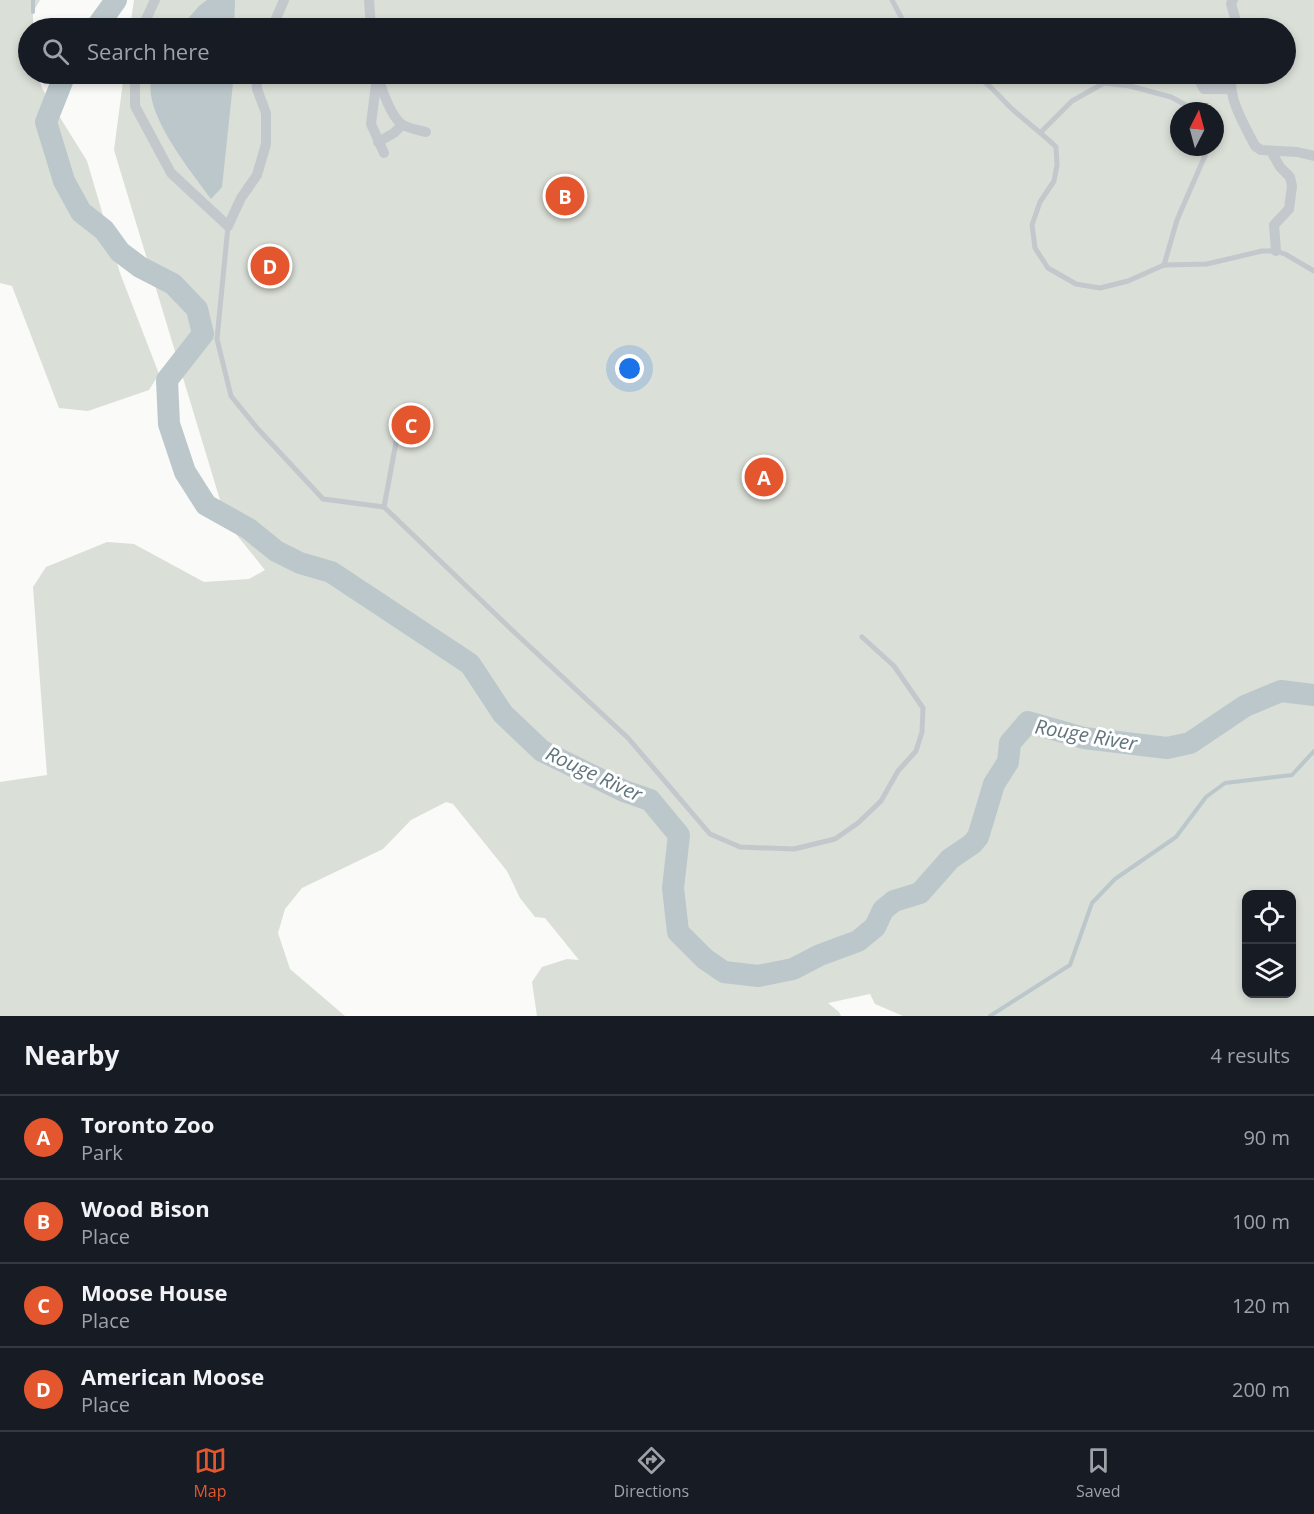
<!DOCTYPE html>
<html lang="en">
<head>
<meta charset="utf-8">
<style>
	body { margin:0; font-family:"Open Sans",sans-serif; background:#242831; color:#f1f3f6 }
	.controls { position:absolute; right:18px; bottom:18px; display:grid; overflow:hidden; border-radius:12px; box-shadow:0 3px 9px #0003 }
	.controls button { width:54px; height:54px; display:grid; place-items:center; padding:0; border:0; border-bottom:2px solid #363941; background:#171b24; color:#f1f3f6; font:30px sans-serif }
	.compass { position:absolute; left:1170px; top:102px; width:54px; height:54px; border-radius:50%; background:#171b24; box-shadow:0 3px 9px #0003; rotate:6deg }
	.you { position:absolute; left:630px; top:369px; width:21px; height:21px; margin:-15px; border:4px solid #fff; border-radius:50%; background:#1a73e8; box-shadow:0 0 0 9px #1a73e833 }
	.badge { display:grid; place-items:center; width:39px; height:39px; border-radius:50%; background:#e4572e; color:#fff; font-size:20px; font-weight:700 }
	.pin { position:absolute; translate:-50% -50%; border:3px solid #fff; box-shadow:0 2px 6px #0006 }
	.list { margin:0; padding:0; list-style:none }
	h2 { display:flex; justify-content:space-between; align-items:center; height:78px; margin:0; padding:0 24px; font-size:26px }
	h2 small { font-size:20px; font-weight:400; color:#9ea1a6 }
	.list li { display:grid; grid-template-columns:39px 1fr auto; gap:18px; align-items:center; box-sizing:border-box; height:84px; padding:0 24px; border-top:2px solid #363941 }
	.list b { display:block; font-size:22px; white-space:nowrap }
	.list p { margin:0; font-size:20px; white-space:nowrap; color:#9ea1a6 }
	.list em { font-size:20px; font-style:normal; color:#9ea1a6 }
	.icon { flex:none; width:33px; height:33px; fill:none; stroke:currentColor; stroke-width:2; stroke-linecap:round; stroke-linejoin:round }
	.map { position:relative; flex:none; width:1314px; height:1016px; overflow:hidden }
	.search { position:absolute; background:#171b24; box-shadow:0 3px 9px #0003; left:18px; right:18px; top:18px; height:66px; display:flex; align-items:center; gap:15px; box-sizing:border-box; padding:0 21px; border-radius:33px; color:#9ea1a6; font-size:22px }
	.sheet { height:414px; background:#171b24 }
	nav { display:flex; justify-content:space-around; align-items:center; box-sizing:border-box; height:84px; border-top:2px solid #363941; background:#171b24; font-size:16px; color:#9ea1a6 }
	nav a { display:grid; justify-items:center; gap:3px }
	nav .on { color:#e4572e }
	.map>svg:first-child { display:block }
	.green { fill:#dadfd7; fill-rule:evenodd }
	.water { fill:#bbc7cb }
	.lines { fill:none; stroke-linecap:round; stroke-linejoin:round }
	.stream { stroke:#bbc7cb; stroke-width:4 }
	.river { stroke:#bbc7cb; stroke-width:22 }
	.lane { stroke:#c3c8cc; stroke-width:5 }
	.street { stroke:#c3c8cc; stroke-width:10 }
	.labels { text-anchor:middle; stroke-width:6; stroke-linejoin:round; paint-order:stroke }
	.water-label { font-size:20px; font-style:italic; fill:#60757c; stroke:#fff }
</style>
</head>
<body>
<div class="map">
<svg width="1314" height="1016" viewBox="0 0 1314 1016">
	<rect width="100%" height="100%" fill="#fafaf8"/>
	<g class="green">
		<polygon points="0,0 40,0 33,12 33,28 28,28 28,74 37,74 43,90 87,161 120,273 159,374 149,390 88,411 59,408 12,286 0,283"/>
		<path d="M134,0H1314V1016H903L875,1004L870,994L828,1003L839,1012L841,1016H537L532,982L542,967L567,959L579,960L545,918L535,917L520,898L507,871L453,804L446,802L411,820L383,849L302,888L285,909L278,933L290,969L345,1016H0V782L47,775L33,587L46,567L107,542L134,544L204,582L249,579L265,570L227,523L114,150L124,74H1286V28H130ZM1179,111H1215V147H1179ZM1246,894H1292V994H1246Z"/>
	</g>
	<g class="water">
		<polygon points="207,0 235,0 234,28 180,28 199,6"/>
		<path d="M153,74H234L222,187L211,199C192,172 138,108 153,74Z"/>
	</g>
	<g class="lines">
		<g class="stream">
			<polyline points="33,0 33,12"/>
			<polyline points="990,1016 1070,965 1092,903 1115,879 1176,837 1206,797 1225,783 1292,775 1314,751"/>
		</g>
		<g class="river">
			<polyline points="96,28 116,0"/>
			<polyline points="65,74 46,122 64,181 81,212 104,230 120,252 140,267 173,284 197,309 203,334 167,380 169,424 185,472 206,505 249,529 276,551 300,563 331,572 470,664 503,714 542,751 624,791 650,800 679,835 673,888 678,932 705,959 724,972 758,976 793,969 820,955 858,941 875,927 883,910 894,901 920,893 950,859 972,844 978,837 994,784 1008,762 1010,743 1028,722 1084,738 1167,748 1190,743 1245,706 1281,691 1314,695"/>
		</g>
		<g class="lane">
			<polyline points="892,0 907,28"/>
			<path d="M972,74C988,82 996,93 1008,105C1023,120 1041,132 1056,147L1057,165L1054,181L1040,202L1032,225L1035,248L1048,268L1076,284L1100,288L1128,281L1164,265L1207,264L1262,251H1276L1285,254L1314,271"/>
			<polyline points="1041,132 1072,101 1104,83 1130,86 1171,97 1197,111"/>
			<polyline points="228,226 217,339 231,396 257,428 323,499 384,507 513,631 628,738 710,834 740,847 794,849 835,839 858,823 881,801 898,771 916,751 922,732 923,708 894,666 862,637"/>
			<polyline points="1164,265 1177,220 1207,151 1207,147"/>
			<polyline points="384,507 397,437"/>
		</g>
		<g class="street">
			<polyline points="369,0 371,28"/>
			<polyline points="1233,0 1231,4 1238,28"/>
			<polyline points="142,28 155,0"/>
			<polyline points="272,28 284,0"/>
			<polyline points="135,74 135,106 171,173 228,226 241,198 257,175 266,144 266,113 257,89 256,74"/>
			<path d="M377,74C381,87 391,118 403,125C410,129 419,130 426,132"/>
			<path d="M1232,74C1227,98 1244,124 1255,146L1261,150L1297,152L1314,156"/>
			<polyline points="377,77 371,124 384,153"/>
			<polyline points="1230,89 1204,89 1200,82 1203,76 1220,74 1231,76"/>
			<polyline points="378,142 394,133 402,125"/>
			<polyline points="1271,151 1280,167 1290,177 1292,186 1289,209 1274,225 1276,251"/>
		</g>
	</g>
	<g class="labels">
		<g class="water-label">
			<text transform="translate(1086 735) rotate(10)" y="7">Rouge River</text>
			<text transform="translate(594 774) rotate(25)" y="7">Rouge River</text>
		</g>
	</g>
</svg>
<div class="controls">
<button><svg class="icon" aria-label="locate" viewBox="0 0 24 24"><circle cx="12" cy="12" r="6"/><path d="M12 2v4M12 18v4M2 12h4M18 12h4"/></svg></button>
<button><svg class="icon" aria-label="layers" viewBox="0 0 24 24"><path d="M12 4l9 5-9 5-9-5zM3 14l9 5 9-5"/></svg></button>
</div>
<svg class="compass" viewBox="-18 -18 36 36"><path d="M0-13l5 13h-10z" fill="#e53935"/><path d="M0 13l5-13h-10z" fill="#9ea1a6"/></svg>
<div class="you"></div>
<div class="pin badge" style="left:764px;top:477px">A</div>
<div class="pin badge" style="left:565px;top:196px">B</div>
<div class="pin badge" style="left:411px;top:425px">C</div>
<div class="pin badge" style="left:270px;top:266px">D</div>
<div class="search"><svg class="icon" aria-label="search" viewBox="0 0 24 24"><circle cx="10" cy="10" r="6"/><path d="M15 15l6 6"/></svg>Search here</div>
</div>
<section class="sheet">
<h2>Nearby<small>4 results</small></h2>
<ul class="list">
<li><span class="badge">A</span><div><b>Toronto Zoo</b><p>Park</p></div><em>90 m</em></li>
<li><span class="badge">B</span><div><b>Wood Bison</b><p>Place</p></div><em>100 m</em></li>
<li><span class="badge">C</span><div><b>Moose House</b><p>Place</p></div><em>120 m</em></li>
<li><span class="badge">D</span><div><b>American Moose</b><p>Place</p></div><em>200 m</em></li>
</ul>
</section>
<nav>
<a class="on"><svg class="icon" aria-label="map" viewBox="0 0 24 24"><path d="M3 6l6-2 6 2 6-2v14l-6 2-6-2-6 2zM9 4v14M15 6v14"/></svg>Map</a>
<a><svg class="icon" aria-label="directions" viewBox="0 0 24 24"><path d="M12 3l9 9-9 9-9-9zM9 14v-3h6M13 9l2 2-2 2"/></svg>Directions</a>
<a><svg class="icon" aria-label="saved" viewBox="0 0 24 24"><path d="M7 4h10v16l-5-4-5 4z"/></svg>Saved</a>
</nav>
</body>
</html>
